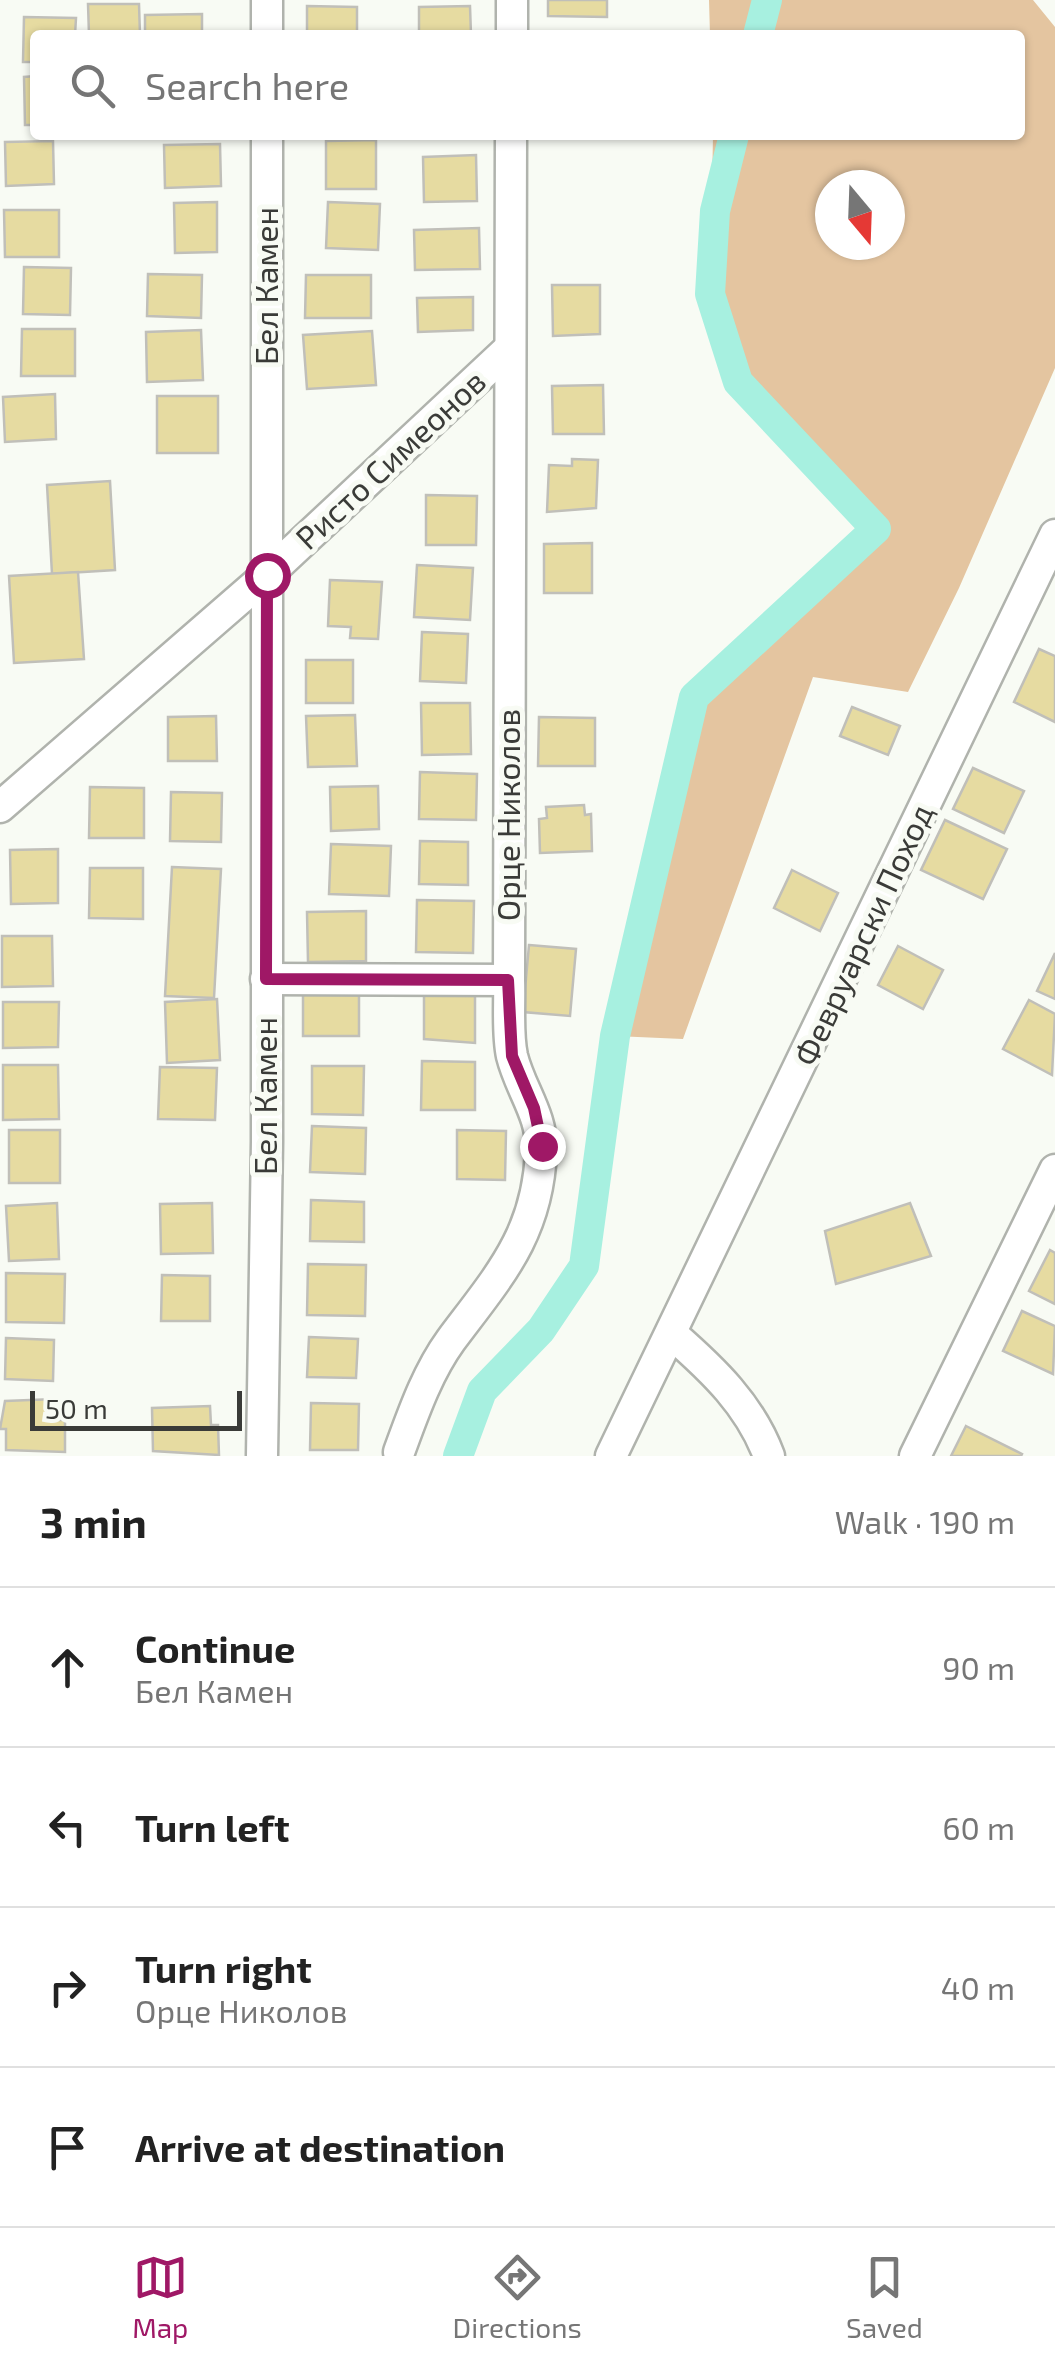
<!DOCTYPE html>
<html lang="en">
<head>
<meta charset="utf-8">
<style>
	body { margin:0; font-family:"Exo 2",sans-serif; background:#f6f6f6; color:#222 }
	.compass { position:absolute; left:815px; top:170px; width:90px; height:90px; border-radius:50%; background:#fff; box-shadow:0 2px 8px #0004; rotate:161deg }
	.scale { position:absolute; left:30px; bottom:25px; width:212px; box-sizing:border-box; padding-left:10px; border:5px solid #3a3b38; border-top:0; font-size:28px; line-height:35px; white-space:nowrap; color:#3a3b38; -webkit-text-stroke:8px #f8fbf4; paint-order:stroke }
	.stop { position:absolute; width:30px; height:30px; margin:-22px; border:8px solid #9f1866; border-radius:50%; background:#fff }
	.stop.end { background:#9f1866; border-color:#fff; box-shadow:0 2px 10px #0008 }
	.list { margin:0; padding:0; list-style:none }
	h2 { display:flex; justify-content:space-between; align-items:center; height:130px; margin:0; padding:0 40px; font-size:42px }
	h2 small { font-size:32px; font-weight:400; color:#767676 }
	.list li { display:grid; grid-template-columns:65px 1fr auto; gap:30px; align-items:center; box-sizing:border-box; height:160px; padding:0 40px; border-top:2px solid #e0e0e0 }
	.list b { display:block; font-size:38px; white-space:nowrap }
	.list p { margin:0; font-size:32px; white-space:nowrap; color:#767676 }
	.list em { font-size:32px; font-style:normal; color:#767676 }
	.icon { flex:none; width:55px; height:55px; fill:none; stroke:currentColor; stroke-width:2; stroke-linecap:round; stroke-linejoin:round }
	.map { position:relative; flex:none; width:1055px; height:1456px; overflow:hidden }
	.search { position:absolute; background:#fff; box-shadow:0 2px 8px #0004; left:30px; right:30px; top:30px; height:110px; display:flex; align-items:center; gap:25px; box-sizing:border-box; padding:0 35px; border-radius:10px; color:#767676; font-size:38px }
	.sheet { height:770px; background:#fff }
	nav { display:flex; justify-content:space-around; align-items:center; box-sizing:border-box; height:140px; border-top:2px solid #e0e0e0; background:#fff; font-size:28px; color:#767676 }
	nav a { display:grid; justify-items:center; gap:5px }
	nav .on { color:#9f1866 }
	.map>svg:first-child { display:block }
	.green { fill:#e4c5a0; fill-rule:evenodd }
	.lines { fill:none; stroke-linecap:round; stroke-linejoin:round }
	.canal { stroke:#a7f0e0; stroke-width:30 }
	.building { fill:#e6dba1; stroke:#c0bfb9; stroke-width:2.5 }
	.minor-casing { stroke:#b0b3ad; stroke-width:35 }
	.minor { stroke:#fff; stroke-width:30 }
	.route { stroke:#9f1866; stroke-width:12 }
	.labels { text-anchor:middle; stroke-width:10; stroke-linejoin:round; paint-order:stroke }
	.street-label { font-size:32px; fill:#3a3b38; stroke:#f8fbf4 }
</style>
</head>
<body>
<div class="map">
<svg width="1055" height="1456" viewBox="0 0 1055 1456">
	<rect width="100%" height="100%" fill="#f8fbf4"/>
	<path class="green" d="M709,0H1033L1055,27V368L959,588L908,692L813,677L683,1039L615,1036L685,704L875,529L738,382L710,294L713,135H1020V35H710ZM830,185H890V245H830Z"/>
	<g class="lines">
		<g class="canal">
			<polyline points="758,35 767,0"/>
			<polyline points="458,1456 482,1391 541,1330 584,1266 615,1036 694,697 876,529 738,382 710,294 715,211 734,135"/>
		</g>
	</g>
	<g class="building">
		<polygon points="548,0 607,0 607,17 548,16"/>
		<polygon points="88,4 139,4 140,35 89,35"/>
		<polygon points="307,6 357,7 357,35 307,35"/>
		<polygon points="470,6 471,35 419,35 419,7"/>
		<polygon points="202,14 202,35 145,35 145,15"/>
		<polygon points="24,17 76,18 75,35 35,35 35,62 23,62"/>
		<polygon points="35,76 35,125 25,125 24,77"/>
		<polygon points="376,140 376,189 326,189 326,141"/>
		<polygon points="53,141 54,184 6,186 5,142"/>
		<polygon points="220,144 221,186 165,188 164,145"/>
		<polygon points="476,155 477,201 424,202 423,157"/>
		<polygon points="217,202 217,252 175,253 174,203"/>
		<polygon points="328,202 380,204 378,250 326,248"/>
		<polygon points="4,210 59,210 59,257 5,257"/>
		<polygon points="479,228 480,269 415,270 414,230"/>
		<polygon points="24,267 71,268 70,315 23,314"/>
		<polygon points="148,274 202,275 201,318 147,316"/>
		<polygon points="306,275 371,275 371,318 305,318"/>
		<polygon points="552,285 600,285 600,334 553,336"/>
		<polygon points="473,297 473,330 418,332 417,298"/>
		<polygon points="22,329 75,329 75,376 21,376"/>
		<polygon points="201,330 203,380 147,382 146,332"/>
		<polygon points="372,331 376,385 307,389 303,335"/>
		<polygon points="603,385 604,434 553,434 552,386"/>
		<polygon points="55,394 56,439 5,442 3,397"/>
		<rect x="157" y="396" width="61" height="57"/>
		<polygon points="572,459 598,460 596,508 547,512 549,465 572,466"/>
		<polygon points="110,481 115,570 52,574 47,485"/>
		<polygon points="426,495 477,496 476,545 426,545"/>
		<polygon points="592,543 592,593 544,593 544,544"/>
		<polygon points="417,565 473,568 470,620 414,617"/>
		<polygon points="78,572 84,659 14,663 9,576"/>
		<polygon points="330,580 382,582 378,639 350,638 351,627 328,626"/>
		<polygon points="422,632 468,634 466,683 420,681"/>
		<polygon points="1039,649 1055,656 1055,722 1014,702"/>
		<rect x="306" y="660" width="47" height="43"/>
		<polygon points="421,703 470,703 471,754 422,755"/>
		<polygon points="852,707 900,726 888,755 840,736"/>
		<polygon points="355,715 357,766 308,767 306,716"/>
		<polygon points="216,716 217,761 168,761 168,717"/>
		<polygon points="539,717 595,718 595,766 538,766"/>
		<polygon points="973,768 1024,791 1004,833 953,809"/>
		<polygon points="420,772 477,774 476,820 419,819"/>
		<polygon points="378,786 379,829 331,831 330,787"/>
		<polygon points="90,787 144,788 144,838 89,838"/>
		<polygon points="171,792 222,793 221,842 170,841"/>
		<polygon points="584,805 585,815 591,814 592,851 540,853 539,819 547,818 546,807"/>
		<polygon points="945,820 1007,849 983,899 921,870"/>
		<polygon points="420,841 468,842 468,885 419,884"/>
		<polygon points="331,844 391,846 389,896 329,894"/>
		<polygon points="58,849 58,903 11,904 10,850"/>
		<polygon points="172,867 221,869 214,998 165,996"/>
		<polygon points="90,868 143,868 143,919 89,918"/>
		<polygon points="792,870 838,893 820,931 774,908"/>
		<polygon points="417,900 474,901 473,953 416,952"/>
		<polygon points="366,911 366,961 308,962 307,912"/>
		<polygon points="2,936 52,936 53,986 2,987"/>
		<polygon points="529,945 576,949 570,1016 523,1012"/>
		<polygon points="898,946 943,970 923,1009 878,985"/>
		<polygon points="1055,953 1055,999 1037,991"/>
		<polygon points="303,984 359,985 359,1036 303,1036"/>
		<polygon points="424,988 475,988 475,1043 424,1039"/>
		<polygon points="217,999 220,1060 167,1063 165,1002"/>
		<polygon points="1029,1000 1055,1014 1052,1075 1003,1049"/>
		<polygon points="3,1002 59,1002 58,1047 3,1048"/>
		<polygon points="422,1061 475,1062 475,1110 421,1110"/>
		<polygon points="3,1065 58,1065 59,1119 3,1120"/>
		<polygon points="312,1066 364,1066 363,1115 312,1114"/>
		<polygon points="160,1067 217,1068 215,1120 158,1119"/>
		<polygon points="312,1126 366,1128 365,1174 310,1172"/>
		<rect x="9" y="1130" width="51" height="53"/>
		<polygon points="457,1130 506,1131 505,1180 457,1179"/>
		<polygon points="311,1200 364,1202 364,1242 310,1241"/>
		<polygon points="57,1203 59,1259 9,1261 6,1206"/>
		<polygon points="212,1203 213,1253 161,1254 160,1204"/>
		<polygon points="910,1203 931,1256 836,1284 825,1231"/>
		<polygon points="1050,1250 1055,1253 1055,1304 1029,1291"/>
		<polygon points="308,1264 366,1265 365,1316 307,1315"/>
		<polygon points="6,1273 65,1274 64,1323 6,1322"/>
		<polygon points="162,1275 210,1276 210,1321 161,1321"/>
		<polygon points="1022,1311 1055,1326 1053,1374 1003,1351"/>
		<polygon points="309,1337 358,1339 356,1378 307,1377"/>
		<polygon points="6,1338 54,1340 53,1381 5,1379"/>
		<polygon points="55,1399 56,1420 65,1420 65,1452 6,1450 6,1429 0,1429 5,1401"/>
		<polygon points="311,1403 359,1404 358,1450 310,1450"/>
		<polygon points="210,1406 211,1425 218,1425 219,1455 153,1451 152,1408"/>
		<polygon points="966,1426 1022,1454 1021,1456 951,1456"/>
	</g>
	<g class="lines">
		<defs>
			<g id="minor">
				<polyline points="267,0 267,35"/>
				<polyline points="512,35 512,0"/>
				<polyline points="0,807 267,575 510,348"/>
				<polyline points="266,979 509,980"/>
				<path d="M673,1335C713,1370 750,1405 769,1456"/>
				<path d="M399,1452C413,1414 427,1373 451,1340C498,1277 538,1235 541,1151C543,1116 520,1089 512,1056C507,1033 510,1004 509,980L511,135"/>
				<polyline points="262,1456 267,1142 267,135"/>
				<polyline points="611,1456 1055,535"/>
				<polyline points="915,1456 1055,1170"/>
			</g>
		</defs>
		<use href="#minor" class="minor-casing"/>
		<use href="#minor" class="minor"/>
	</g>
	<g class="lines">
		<polyline class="route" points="267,575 266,979 508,980 512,1056 534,1108 542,1146"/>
	</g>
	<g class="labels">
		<g class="street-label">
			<text transform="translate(267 286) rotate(-90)" y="11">Бел Камен</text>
			<text transform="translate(391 460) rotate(-43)" y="11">Ристо Симеонов</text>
			<text transform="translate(509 815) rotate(-90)" y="11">Орце Николов</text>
			<text transform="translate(864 935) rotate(-65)" y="11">Февруарски Поход</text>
			<text transform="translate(266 1096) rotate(-90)" y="11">Бел Камен</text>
		</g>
	</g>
</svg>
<svg class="compass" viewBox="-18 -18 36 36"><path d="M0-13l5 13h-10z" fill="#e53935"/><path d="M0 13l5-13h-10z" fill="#767676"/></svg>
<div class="scale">50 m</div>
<div class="stop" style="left:267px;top:575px"></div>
<div class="stop end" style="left:542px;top:1146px"></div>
<div class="search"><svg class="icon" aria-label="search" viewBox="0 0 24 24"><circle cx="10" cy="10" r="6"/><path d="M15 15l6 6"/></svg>Search here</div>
</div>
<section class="sheet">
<h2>3 min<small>Walk · 190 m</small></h2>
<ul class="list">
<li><svg class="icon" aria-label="ahead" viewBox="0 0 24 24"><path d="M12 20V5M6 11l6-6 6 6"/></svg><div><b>Continue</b><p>Бел Камен</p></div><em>90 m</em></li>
<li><svg class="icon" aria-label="left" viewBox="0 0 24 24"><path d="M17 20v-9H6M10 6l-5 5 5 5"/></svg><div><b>Turn left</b></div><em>60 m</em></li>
<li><svg class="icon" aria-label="right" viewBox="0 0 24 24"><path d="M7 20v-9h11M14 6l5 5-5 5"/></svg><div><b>Turn right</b><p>Орце Николов</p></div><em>40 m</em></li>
<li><svg class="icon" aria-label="arrive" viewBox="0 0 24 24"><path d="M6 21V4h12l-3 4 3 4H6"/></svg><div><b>Arrive at destination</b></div></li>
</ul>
</section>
<nav>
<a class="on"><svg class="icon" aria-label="map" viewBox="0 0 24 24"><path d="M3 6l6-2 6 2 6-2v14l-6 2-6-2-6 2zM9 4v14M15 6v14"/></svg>Map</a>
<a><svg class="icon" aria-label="directions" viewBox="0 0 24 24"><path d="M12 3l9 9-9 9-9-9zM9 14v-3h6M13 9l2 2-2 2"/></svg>Directions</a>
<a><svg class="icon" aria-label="saved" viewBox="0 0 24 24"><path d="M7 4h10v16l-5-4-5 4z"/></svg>Saved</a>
</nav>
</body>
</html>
